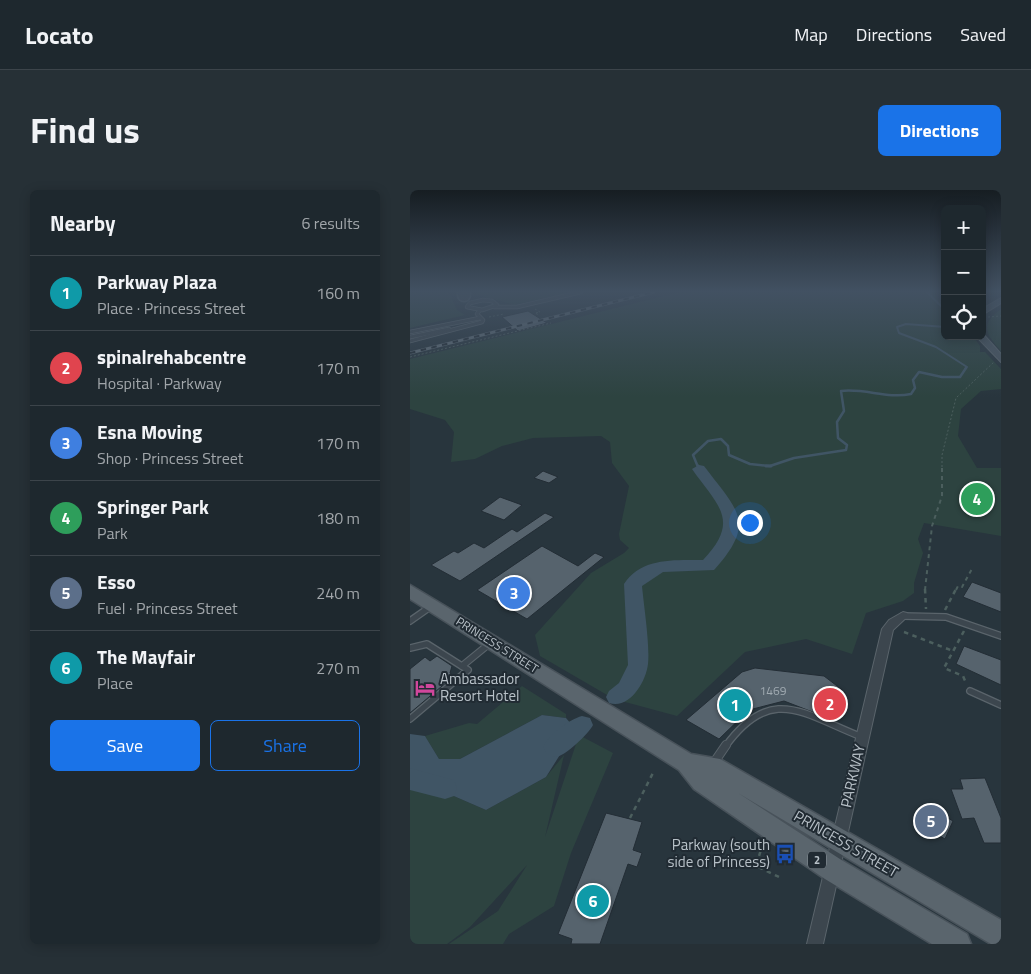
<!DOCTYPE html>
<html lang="en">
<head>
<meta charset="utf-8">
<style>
	body { margin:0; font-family:"Titillium Web",sans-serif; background:#263036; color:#f1f3f6 }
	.controls { position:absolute; right:15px; top:15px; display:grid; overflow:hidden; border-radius:8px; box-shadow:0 2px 12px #0003 }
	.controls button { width:45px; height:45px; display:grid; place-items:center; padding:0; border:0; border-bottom:1px solid #3c444a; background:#1e282e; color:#f1f3f6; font:25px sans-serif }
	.you { position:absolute; left:339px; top:332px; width:18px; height:18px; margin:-12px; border:4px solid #fff; border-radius:50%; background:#1a73e8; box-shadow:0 0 0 8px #1a73e833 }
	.badge { display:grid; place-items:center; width:32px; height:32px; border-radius:50%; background:#1a73e8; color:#fff; font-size:16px; font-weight:700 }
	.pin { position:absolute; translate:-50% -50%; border:2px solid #fff; box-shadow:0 1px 5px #0006 }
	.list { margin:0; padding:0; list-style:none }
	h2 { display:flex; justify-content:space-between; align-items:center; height:65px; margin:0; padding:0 20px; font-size:21px }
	h2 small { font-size:16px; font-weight:400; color:#a1a6aa }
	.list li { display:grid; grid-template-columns:32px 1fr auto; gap:15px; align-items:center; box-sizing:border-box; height:75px; padding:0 20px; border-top:1px solid #3c444a }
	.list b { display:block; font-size:19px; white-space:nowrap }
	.list p { margin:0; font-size:16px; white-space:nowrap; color:#a1a6aa }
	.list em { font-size:16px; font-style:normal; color:#a1a6aa }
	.actions { display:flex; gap:10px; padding:15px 20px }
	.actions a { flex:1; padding:11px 0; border:1px solid #1a73e8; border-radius:8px; text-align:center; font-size:18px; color:#1a73e8 }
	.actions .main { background:#1a73e8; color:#fff }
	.icon { flex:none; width:28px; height:28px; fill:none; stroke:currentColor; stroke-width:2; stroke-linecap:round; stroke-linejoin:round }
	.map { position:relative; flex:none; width:591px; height:754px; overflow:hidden; border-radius:8px }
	header { display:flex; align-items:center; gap:30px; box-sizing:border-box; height:70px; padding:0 25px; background:#1e282e; border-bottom:1px solid #3c444a }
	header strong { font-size:24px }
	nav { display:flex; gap:28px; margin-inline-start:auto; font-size:18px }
	.intro { display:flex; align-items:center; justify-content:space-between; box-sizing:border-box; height:120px; padding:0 30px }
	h1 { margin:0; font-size:35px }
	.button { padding:12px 22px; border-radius:8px; background:#1a73e8; color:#fff; font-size:18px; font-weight:700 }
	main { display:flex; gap:30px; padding:0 30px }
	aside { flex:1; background:#1e282e; border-radius:8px; box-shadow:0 2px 12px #0003 }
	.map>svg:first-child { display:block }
	.green { fill:#2d4340 }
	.water { fill:#405565 }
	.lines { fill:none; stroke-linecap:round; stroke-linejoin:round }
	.stream-far2 { stroke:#405565; stroke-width:2 }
	.stream-far1 { stroke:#405565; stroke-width:2.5 }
	.stream { stroke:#405565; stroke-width:3 }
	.river { fill:#405565; fill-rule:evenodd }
	.building { fill:#56636d; stroke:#232d35 }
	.service-far2-casing { stroke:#5a646b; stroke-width:4.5 }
	.service-far1-casing { stroke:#5a646b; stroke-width:8 }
	.service-casing { stroke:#5a646b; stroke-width:10 }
	.minor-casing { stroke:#5a646b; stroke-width:2 }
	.tertiary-casing { stroke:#5a646b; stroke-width:15 }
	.secondary-casing { stroke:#5a646b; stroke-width:2 }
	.primary-casing { stroke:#48525a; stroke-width:3 }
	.path-far2 { stroke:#4c5f5e; stroke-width:1; stroke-dasharray:2 2; stroke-linecap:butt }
	.path-far1 { stroke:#4c5f5e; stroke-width:2; stroke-dasharray:4 4; stroke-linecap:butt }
	.path { stroke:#4c5f5e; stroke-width:2.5; stroke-dasharray:4.5 4.5; stroke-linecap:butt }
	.service-far2 { stroke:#3c464e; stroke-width:3 }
	.service-far1 { stroke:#3c464e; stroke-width:5.5 }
	.service { stroke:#3c464e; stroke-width:8 }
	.minor { fill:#3c464e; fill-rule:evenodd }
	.tertiary { stroke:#3c464e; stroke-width:12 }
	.secondary { fill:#4a5660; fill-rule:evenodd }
	.primary { fill:#5a656d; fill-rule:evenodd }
	.rail-casing { stroke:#606d76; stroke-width:3 }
	.rail { stroke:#212b33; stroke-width:2; stroke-dasharray:5.5; stroke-linecap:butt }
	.labels { text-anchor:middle; stroke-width:4; stroke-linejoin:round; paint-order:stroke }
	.shield { fill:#212b33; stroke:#8b949b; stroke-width:1 }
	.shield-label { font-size:11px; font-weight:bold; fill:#b8c1c8 }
	.street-label { font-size:12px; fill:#b8c1c8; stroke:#212b33 }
	.near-number-label { font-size:12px; fill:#a0aab1 }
	.near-poi-label { font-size:15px; fill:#b8c1c8; stroke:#212b33; text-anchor:start }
	.near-street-label { font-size:15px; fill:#b8c1c8; stroke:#212b33 }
</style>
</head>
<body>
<header>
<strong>Locato</strong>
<nav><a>Map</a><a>Directions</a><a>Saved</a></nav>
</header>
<div class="intro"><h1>Find us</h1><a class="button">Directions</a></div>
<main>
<aside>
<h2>Nearby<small>6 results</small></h2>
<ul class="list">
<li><span class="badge" style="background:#0f9aa8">1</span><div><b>Parkway Plaza</b><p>Place · Princess Street</p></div><em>160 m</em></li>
<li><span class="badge" style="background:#e0444e">2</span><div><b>spinalrehabcentre</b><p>Hospital · Parkway</p></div><em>170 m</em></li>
<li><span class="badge" style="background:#3f7fe0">3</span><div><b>Esna Moving</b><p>Shop · Princess Street</p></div><em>170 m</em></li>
<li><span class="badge" style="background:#2e9e5b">4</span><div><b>Springer Park</b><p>Park</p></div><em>180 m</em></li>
<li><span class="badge" style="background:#5c6f8a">5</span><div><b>Esso</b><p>Fuel · Princess Street</p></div><em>240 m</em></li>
<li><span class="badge" style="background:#0f9aa8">6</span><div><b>The Mayfair</b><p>Place</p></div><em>270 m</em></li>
</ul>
<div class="actions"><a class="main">Save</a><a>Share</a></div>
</aside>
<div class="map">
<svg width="591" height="754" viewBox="0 0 591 754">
	<rect width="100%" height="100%" fill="#28353d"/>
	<g class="green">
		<polygon points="0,102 39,102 47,120 55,125 0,138"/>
		<polygon points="66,102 160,102 104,115 66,104"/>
		<polygon points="270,102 523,102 535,117 535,146 563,146 570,156 570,162 575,162 591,179 591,199 571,201 551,219 548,246 567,278 591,278 591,346 514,333 508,349 513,363 504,393 504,403 493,411 456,423 442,464 396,449 335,462 267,526 204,509 130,466 125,445 181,383 214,363 219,358 210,350 209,344 219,296 202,273 200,252 191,246 123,248 92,256 65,269 41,272 44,242 35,230 0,219 0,169"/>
		<path d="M591,119V161C576,144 569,135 591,119Z"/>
		<polygon points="112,496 156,524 156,528 132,525 50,569 29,569 15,546 59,533 67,534"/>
		<polygon points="169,545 203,563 161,663 144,716 99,744 93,754 39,754 88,721 117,675 60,737 37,754 0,754 0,587 76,620 136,587 154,565 135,647"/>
	</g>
	<polygon class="water" points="132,525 156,528 162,535 163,544 136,587 76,620 0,587 0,544 15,546 29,569 50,569"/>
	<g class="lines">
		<g class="stream-far2">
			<polyline points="517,102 535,120"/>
			<polyline points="535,137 496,134 487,137 489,143 526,157 557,177 555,179"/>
		</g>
		<path class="stream-far1" d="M288,277L283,265L298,251L311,249L318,256L319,265L340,274L360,276L384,268L436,260L437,255L428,248L427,232L434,221L431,201C455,198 477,209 501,204L505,198L503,190L509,182L532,187H550L556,178"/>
		<g class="stream">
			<polyline points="288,276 289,279"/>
			<polyline points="356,276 361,276"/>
		</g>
		<g class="river">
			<path d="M289,275L294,276C328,321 347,332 304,380L253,382L232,396C234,417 240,455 238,474C236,492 219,520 199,513L196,507L199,501L209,493L218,475L214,394C231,367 266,370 293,370C331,330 308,316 282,279Z"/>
			<path d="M172,526L180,528L183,535C179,543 155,567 145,567C142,567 140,565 137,564L133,557C140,544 158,530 172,526Z"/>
			<polygon points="0,578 44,590 47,598 44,606 35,609 0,600"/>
		</g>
	</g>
	<g class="building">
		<polygon points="118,121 137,133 108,141 92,127"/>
		<polygon points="133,281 148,287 139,293 124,288"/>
		<polygon points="90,307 112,315 94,330 71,321"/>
		<polygon points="135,323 144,327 50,391 21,375 44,361 48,363 64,353 74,358 102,339 107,342"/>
		<polygon points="132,356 168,376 185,363 194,367 117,429 67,400"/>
		<polygon points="562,392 591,403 591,422 553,407"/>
		<polygon points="554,456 591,470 591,495 546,474"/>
		<polygon points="27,466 42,476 40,483 44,486 0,523 0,479 15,467 20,471"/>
		<polygon points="345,478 414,486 435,502 426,531 374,511 339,520 309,549 276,530 332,482"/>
		<polygon points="575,588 591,628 591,653 574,653 564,628 552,629 541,599 553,599 550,589"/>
		<polygon points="523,619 543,631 535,649 514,637"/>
		<polygon points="196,623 232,632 223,660 232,663 227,677 218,674 190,754 161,754 162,749 148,744"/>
	</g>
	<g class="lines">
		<defs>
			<g id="service-far2">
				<polygon points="73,110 82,111 87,115 72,120 57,117 60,113"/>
				<polyline points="84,117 107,117 171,102"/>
				<polyline points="0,142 70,128"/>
				<polyline points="0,147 39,139"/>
				<polyline points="0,151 72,132 73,130 67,124 70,120"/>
			</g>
			<g id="service-far1">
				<polyline points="493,426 536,427 591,446"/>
				<polyline points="0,431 20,417"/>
				<polyline points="0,458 17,454 58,480 0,529"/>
				<polyline points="52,476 79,454"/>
				<polyline points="560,501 591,515"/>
				<path d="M315,557C361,493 393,524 452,547"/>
			</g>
			<polyline id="service" points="303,574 316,555"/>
			<polygon id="minor" points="493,422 497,423 498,426 483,440 413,754 397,754 472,439 479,430"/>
			<polyline id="tertiary" points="54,102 54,105"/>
			<g id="secondary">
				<polygon points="591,108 591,113 572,125 572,119"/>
				<polygon points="573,144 591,164 591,172 566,146 572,146"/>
			</g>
			<polygon id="primary" points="0,395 281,564 310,569 591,730 591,754 581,754 328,603 433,671 557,744 561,754 522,754 415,689 284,599 269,580 0,409"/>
		</defs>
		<use href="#service-far2" class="service-far2-casing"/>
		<use href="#service-far1" class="service-far1-casing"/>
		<use href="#service" class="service-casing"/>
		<use href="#minor" class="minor-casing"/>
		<use href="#tertiary" class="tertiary-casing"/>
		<use href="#secondary" class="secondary-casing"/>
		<use href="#primary" class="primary-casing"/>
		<g class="path-far2">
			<polyline points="527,102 535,110"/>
			<polyline points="125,119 130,122 125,123 129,125"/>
			<polyline points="79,127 94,124"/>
			<polyline points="578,127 591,126"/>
			<polyline points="0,167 141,133"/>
			<polyline points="532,277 532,265 546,208 584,172"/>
		</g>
		<g class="path-far1">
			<polyline points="515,400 522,336 532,306 532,276"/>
			<polyline points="546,400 548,396 552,397 563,377"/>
		</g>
		<g class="path">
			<polyline points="515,399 516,419"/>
			<polyline points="535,420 546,399"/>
			<polyline points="554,441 534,478 553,486 556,493"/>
			<polyline points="494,442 543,461"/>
			<polyline points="220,628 243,583"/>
			<polyline points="353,653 346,676 369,687"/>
		</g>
		<use href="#service-far2" class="service-far2"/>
		<use href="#service-far1" class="service-far1"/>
		<use href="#service" class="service"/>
		<use href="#minor" class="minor"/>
		<use href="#tertiary" class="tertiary"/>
		<use href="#secondary" class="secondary"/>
		<use href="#primary" class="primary"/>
		<defs>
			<polyline id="rail" points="0,163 244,102"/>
		</defs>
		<use href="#rail" class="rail-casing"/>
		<use href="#rail" class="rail"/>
	</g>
	<linearGradient id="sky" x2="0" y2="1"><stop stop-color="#161d22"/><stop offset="0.49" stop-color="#425162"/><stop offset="1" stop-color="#425162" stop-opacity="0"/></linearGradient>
	<rect width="591" height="207" fill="url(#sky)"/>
	<defs>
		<symbol id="hotel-bare" viewBox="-9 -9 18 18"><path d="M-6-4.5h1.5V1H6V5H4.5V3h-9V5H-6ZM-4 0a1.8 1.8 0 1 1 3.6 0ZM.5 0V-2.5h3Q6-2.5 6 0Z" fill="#d1479c" stroke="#212b33" stroke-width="2.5" paint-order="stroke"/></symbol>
		<symbol id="bus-bare" viewBox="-9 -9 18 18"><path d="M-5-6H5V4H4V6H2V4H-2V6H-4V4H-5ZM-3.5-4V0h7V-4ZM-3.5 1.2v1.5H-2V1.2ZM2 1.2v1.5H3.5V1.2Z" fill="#1a4fb4" stroke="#212b33" stroke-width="2.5" paint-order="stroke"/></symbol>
	</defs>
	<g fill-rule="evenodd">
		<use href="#hotel-bare" x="1" y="484" width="28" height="28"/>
		<use href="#bus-bare" x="361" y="650" width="28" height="28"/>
	</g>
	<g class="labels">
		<rect class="shield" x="398" y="661.5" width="18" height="17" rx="4"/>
		<g class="shield-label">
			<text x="407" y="674">2</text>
		</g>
		<g class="street-label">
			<text transform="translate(87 455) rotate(32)" y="4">PRINCESS STREET</text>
		</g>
		<g class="near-number-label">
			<text x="363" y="505">1469</text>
		</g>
		<g class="near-poi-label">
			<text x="30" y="494">Ambassador<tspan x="30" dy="17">Resort Hotel</tspan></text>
			<text x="360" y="660" text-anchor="end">Parkway (south<tspan x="360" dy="17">side of Princess)</tspan></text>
		</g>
		<g class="near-street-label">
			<text transform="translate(443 586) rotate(-77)" y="5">PARKWAY</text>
			<text transform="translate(436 654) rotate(30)" y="5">PRINCESS STREET</text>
		</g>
	</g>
</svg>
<div class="controls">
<button>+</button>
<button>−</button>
<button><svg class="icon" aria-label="locate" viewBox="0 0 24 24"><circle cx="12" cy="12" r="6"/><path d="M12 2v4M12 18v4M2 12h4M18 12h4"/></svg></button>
</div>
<div class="you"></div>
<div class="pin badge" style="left:325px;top:515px;background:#0f9aa8">1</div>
<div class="pin badge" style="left:420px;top:514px;background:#e0444e">2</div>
<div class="pin badge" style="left:104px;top:403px;background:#3f7fe0">3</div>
<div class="pin badge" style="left:567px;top:309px;background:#2e9e5b">4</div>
<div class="pin badge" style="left:521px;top:631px;background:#5c6f8a">5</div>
<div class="pin badge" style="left:183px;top:711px;background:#0f9aa8">6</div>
</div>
</main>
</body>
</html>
